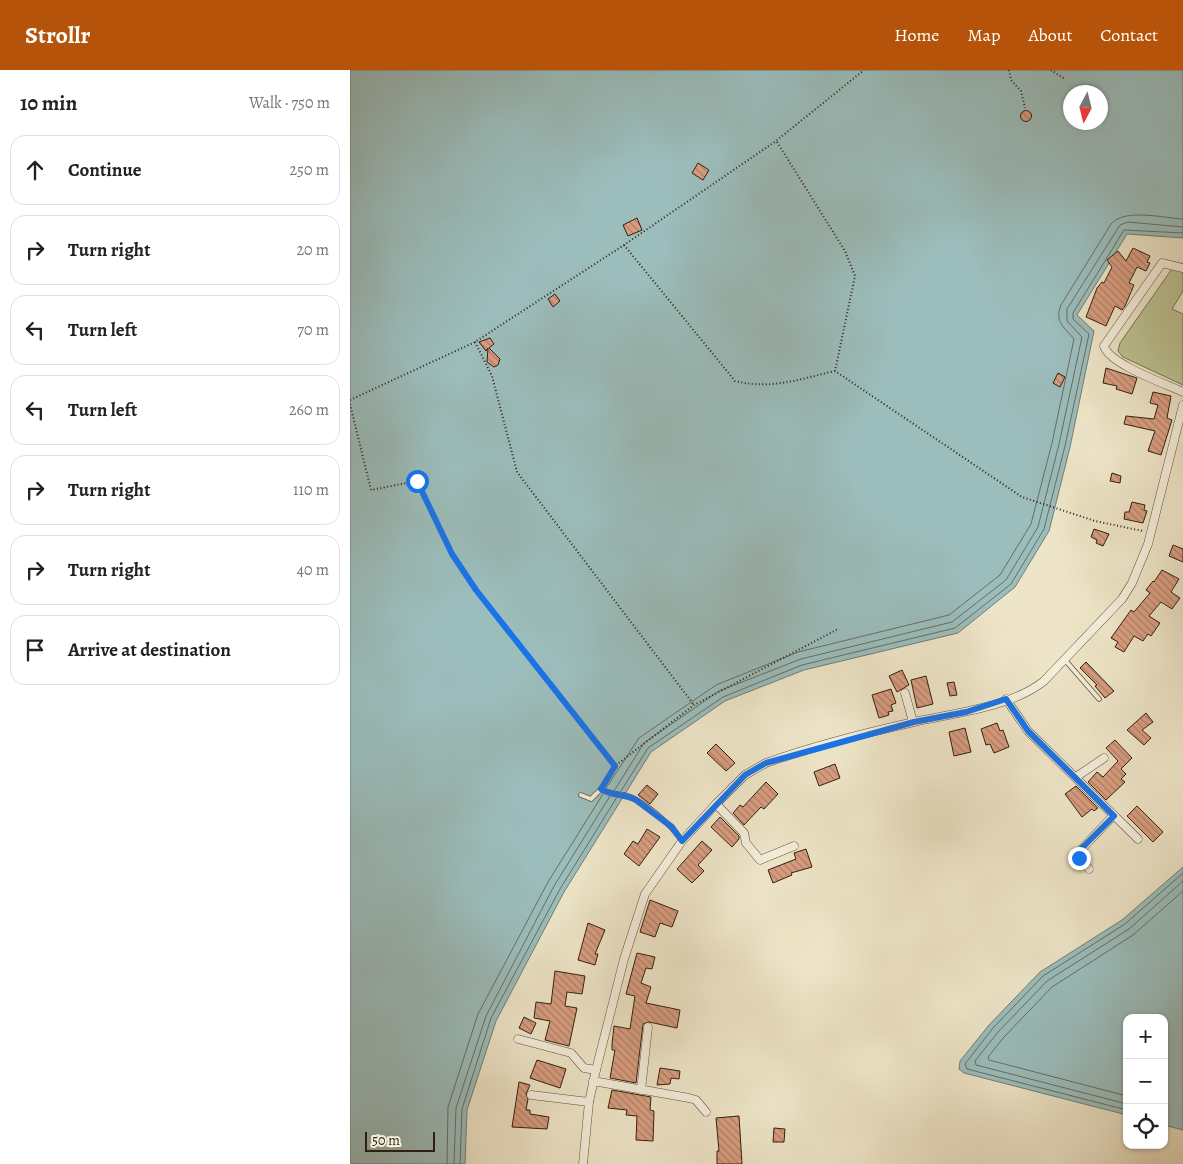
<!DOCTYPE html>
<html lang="en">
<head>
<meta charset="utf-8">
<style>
	body { margin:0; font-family:Alegreya,serif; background:#f2f2f2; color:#222 }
	.controls { position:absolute; right:15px; bottom:15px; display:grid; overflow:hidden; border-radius:10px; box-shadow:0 1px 4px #0004 }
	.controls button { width:45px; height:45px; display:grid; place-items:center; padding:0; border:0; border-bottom:1px solid #e0e0e0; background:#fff; color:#222; font:25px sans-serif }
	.compass { position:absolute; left:713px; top:15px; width:45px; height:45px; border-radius:50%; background:#fff; box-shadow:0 1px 4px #0004; rotate:187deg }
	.scale { position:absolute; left:15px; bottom:12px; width:70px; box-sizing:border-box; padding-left:5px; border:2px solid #321f0d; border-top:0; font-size:14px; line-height:18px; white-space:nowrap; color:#321f0d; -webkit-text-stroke:4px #f4eedb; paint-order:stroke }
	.stop { position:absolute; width:15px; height:15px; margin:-11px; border:4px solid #1a73e8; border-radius:50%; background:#fff }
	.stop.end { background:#1a73e8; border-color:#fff; box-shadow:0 1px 5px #0008 }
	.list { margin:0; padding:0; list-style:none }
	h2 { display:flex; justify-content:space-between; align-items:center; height:65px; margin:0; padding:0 20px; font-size:21px }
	h2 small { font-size:16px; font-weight:400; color:#767676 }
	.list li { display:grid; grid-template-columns:32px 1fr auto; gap:15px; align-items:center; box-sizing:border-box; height:70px; margin:0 10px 10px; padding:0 10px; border:1px solid #e0e0e0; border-radius:15px }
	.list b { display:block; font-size:19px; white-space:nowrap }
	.list em { font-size:16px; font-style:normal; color:#767676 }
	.icon { flex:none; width:28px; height:28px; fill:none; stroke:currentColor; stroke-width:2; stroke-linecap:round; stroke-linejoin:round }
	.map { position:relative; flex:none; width:833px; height:1094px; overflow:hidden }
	header { display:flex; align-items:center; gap:30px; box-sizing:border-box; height:70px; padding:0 25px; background:#b45309; color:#fff }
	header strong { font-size:24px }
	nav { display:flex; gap:28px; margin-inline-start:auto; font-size:18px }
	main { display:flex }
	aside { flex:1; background:#fff }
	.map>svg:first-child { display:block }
	.green { fill:#bdc393; stroke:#787150 }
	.water { fill:#9bbdbc; stroke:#717e76; fill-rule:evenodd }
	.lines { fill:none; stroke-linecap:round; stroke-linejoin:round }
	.shore { stroke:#666e64; stroke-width:1 }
	.building { fill:url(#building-back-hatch); stroke:#321f0d }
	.service-casing { stroke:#61503c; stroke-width:5.5 }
	.minor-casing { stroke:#61503c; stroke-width:9 }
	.path { stroke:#321f0d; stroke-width:2; stroke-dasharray:1 2.5; stroke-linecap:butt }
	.service { stroke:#f4eedb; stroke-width:4 }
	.minor { stroke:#f4eedb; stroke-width:8 }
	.route { stroke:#1a73e8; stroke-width:6 }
</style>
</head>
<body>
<header>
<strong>Strollr</strong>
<nav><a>Home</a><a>Map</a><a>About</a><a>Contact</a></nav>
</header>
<main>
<aside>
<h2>10 min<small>Walk · 750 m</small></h2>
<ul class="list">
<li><svg class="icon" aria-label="ahead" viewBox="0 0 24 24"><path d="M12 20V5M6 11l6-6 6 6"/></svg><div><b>Continue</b></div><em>250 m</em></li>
<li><svg class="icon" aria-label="right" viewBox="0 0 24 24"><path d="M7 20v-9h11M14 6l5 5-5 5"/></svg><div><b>Turn right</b></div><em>20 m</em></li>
<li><svg class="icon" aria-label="left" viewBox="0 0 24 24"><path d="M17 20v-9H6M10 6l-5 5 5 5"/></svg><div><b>Turn left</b></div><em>70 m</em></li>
<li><svg class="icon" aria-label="left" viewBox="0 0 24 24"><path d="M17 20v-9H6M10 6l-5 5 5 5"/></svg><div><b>Turn left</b></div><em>260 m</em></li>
<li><svg class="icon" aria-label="right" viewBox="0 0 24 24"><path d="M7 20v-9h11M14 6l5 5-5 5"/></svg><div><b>Turn right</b></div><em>110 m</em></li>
<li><svg class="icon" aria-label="right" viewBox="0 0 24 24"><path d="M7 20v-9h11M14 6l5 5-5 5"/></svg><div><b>Turn right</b></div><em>40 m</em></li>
<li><svg class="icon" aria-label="arrive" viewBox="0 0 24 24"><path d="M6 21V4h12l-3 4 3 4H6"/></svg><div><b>Arrive at destination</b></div></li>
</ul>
</aside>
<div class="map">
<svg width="833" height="1094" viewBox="0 0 833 1094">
	<defs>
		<pattern id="building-back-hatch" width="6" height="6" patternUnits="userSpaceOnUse" patternTransform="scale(1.25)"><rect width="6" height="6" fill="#d89d80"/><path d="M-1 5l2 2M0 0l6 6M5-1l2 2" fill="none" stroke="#b07f67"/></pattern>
	</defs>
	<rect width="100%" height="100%" fill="#eee5c8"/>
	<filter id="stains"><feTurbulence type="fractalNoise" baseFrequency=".004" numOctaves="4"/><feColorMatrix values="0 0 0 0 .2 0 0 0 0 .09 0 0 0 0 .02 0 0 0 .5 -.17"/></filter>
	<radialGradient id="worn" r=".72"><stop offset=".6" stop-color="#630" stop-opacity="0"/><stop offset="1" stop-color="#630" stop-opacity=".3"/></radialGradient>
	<polygon class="green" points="824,196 833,201 833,221 822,239 833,244 833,315 773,287 768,281 770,273"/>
	<g class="water">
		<path d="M0,0H833V168L777,164L727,245L744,261L720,377L699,461L665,517L608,563L454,600L375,631L301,682L214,822L146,951L117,1040L115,1094H0ZM720,22H750V52H720Z"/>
		<polygon points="833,797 833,1060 814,1055 814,948 777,948 777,1045 614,1003 609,999 610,991 639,955 690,902 772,850"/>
	</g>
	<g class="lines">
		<g class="shore">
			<path d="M256,718L289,668L366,615L448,582L599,545L650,505L681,454L702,373L724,269C715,258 704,252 711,235L761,154C774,138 814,148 833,149"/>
			<polyline points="264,721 294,673 369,621 451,589 602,552 656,510 688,457 709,374 732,267 717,251 717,239 770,155 778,152 833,157"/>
			<polyline points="271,721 298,678 373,627 452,595 605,558 661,514 694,459 715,376 739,264 723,249 723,243 774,160 833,163"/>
			<polyline points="777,1026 639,990 638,987 654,967 702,917 783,865 833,821"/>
			<polyline points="777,1034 626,995 625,991 648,962 697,911 779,859 833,811"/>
			<polyline points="777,1040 617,999 615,994 643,958 693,906 775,854 833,803"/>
			<polyline points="97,1094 98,1037 128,944 198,812 253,724"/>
			<polyline points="104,1094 106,1038 136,946 204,816 260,726"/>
			<polyline points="110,1094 112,1039 141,948 210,819 267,727"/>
		</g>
	</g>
	<g class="building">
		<circle cx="676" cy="46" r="5.5"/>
		<polygon points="348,93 359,100 353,110 342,103"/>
		<polygon points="287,148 292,160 278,166 273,155"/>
		<polygon points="783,178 800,186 797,192 800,193 796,201 787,197 779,213 784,215 775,236 772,240 765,236 756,256 736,247 747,218 752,212 754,213 762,197 757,190 768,181 776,191"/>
		<polygon points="205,224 210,231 203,237 198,229"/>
		<polygon points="140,268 144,274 139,278 150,289 148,295 144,297 137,292 138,278 136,281 129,272"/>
		<polygon points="756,298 787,308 782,324 766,319 767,316 753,313"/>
		<polygon points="708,303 715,307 710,317 703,313"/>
		<polygon points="803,322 821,326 817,348 822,350 811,385 798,381 805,361 774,354 776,346 804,349 808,335 800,333"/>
		<polygon points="762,403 771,406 770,413 760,411"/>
		<polygon points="782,432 795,435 794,440 797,441 793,453 774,449 775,442 779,442"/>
		<polygon points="744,459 759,464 753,476 746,473 747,470 741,467"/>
		<polygon points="823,475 833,479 833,492 819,486"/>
		<polygon points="812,500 829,509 821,522 830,528 822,539 811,532 799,546 810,553 801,566 798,564 793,571 784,566 774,582 765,577 768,572 761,568 781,540 784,542 800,523 796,520 803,511 804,512"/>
		<polygon points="736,592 764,621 755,628 745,616 747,615 730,598"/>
		<polygon points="552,600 559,615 547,622 539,606"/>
		<polygon points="576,606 583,634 567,638 561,610"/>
		<polygon points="604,612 607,625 600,626 597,613"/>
		<polygon points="541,619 546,633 541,635 543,641 538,642 539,645 529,648 522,625"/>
		<polygon points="796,643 803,652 792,660 801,668 794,675 777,660"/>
		<polygon points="647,653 650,661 653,660 659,677 644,683 640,674 636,675 631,659"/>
		<polygon points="615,658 621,682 604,686 599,662"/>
		<polygon points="765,670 782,688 771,699 776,704 771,709 775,712 756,730 738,712 747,702 753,707 768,691 756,678"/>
		<polygon points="366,674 385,693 376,701 357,683"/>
		<polygon points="485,694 490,708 469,716 464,702"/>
		<polygon points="416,712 428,724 414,739 411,737 394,755 383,743 390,735 393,737"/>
		<polygon points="297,715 308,724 300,734 288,725"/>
		<polygon points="726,716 748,738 744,741 742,739 732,747 715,724"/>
		<polygon points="787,736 813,762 803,772 777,746"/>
		<polygon points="370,747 389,766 389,769 382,777 361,757"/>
		<polygon points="297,759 310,767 289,796 274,784 283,771 288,774"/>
		<polygon points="352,771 362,780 348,795 354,801 342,813 327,799"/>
		<polygon points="456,779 462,797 441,803 442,805 423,813 418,800 446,789 444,783"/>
		<polygon points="300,830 328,841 322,857 310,853 305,867 290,862"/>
		<polygon points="238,853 255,860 245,884 248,884 245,895 228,890"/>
		<polygon points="287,883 305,887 302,899 296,898 291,913 301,917 296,933 330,940 327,958 299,952 293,954 286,1013 260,1008 265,980 262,980 262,974 264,956 280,959 285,926 276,924"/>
		<polygon points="205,901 235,906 232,924 217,922 215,936 227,938 219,976 195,970 200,951 184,948 186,932 201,934"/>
		<polygon points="174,947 186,953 181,964 169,958"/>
		<polygon points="187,990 216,999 210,1018 180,1008"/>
		<polygon points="310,998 330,1001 329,1009 321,1008 320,1014 307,1015"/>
		<polygon points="169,1012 180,1015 176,1024 178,1029 176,1040 180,1040 180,1044 199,1047 197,1059 162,1057"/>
		<polygon points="262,1020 301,1027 300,1040 304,1041 303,1071 286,1070 287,1046 276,1045 277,1040 258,1038"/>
		<polygon points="389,1046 392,1094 367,1094 367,1081 369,1081 366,1048"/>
		<polygon points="424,1058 435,1059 434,1072 423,1072"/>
	</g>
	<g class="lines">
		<defs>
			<g id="service">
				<polyline points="715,590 749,629"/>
				<path d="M231,725L241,729L251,719C265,727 270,722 281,727C300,736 320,754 332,771"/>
			</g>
			<g id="minor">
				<path d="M833,198L812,193L754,276C759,294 816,314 833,322"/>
				<polyline points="555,623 563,652"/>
				<polyline points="656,629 678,661 788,769"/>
				<polyline points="726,707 754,688"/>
				<polyline points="366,734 394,763 396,773 410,790 444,776"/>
				<polyline points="739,799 729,788 728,783 764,745"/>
				<polyline points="168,969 221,983 234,998 246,1000"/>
				<polyline points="243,1011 339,1028 346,1030 356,1042"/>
				<polyline points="291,1020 298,957"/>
				<polyline points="181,1025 239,1032"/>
				<path d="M233,1094L239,1032L246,1000L274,889L295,824L332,771L366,734L395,705L416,693C464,676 515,663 564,652C604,643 662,637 694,611L772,529L782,513L798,474L833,335"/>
			</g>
		</defs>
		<use href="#service" class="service-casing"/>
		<use href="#minor" class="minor-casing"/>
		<g class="path">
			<polyline points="659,0 661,10 671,21 675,38"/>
			<polyline points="701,0 715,9"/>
			<polyline points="427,72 495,181 505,206 485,301"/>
			<path d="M274,175L385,311C421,320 450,309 485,301L672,427L745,451L793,461"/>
			<polyline points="125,272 142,306 167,402 344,635"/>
			<polyline points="0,330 125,272 274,175 426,71 514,0"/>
			<polyline points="0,334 21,420 67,411 102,484 126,520 265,696"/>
			<polyline points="255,713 265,696 344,635 488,559"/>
		</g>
		<use href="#service" class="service"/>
		<use href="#minor" class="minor"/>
	</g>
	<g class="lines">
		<path class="route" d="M67,411L102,484L126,520L265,696L251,719C264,727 273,723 286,730L322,757L332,771L395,705L416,693L564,652L616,642L656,629L678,661L764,746L730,780L729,788"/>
	</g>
	<rect width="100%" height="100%" filter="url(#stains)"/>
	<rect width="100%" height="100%" fill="url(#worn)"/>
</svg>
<div class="controls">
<button>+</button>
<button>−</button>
<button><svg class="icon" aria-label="locate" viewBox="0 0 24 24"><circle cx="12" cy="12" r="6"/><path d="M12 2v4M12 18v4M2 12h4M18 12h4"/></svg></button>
</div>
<svg class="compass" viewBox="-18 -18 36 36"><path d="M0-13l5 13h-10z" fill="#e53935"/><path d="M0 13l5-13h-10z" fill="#767676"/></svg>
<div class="scale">50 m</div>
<div class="stop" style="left:67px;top:411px"></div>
<div class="stop end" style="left:729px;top:788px"></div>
</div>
</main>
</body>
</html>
